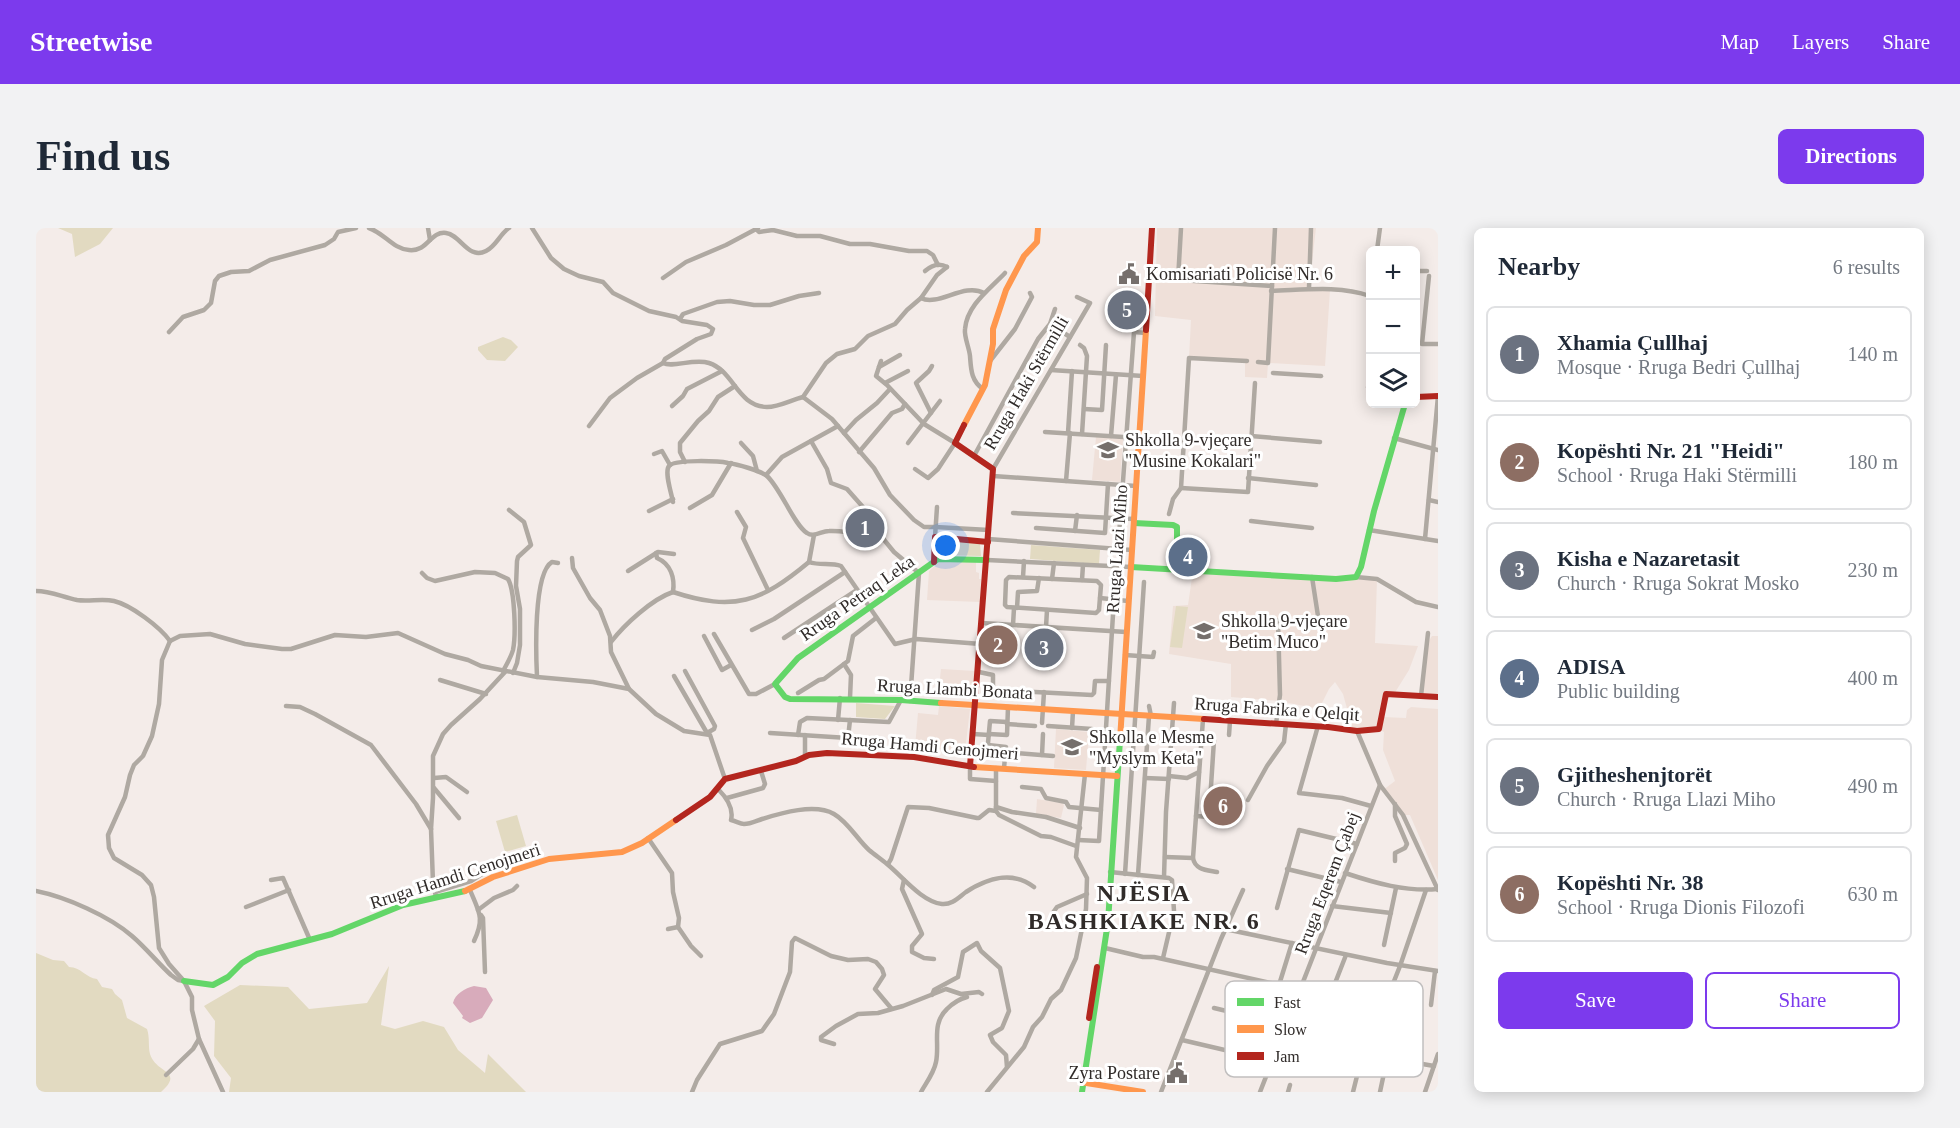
<!DOCTYPE html>
<html lang="en">
<head>
<meta charset="utf-8">
<style>
	body { margin:0; font-family:"Times New Roman",serif; background:#f2f2f3; color:#1f2937 }
	.controls { position:absolute; right:18px; top:18px; display:grid; overflow:hidden; border-radius:9px; box-shadow:0 3px 15px #0003 }
	.controls button { width:54px; height:54px; display:grid; place-items:center; padding:0; border:0; border-bottom:2px solid #e0e1e3; background:#fff; color:#1f2937; font:30px sans-serif }
	.you { position:absolute; left:910px; top:318px; width:21px; height:21px; margin:-15px; border:4px solid #fff; border-radius:50%; background:#1a73e8; box-shadow:0 0 0 9px #1a73e833 }
	.badge { display:grid; place-items:center; width:39px; height:39px; border-radius:50%; background:#7c3aed; color:#fff; font-size:20px; font-weight:700 }
	.pin { position:absolute; translate:-50% -50%; border:3px solid #fff; box-shadow:0 2px 6px #0006 }
	.list { margin:0; padding:0; list-style:none }
	h2 { display:flex; justify-content:space-between; align-items:center; height:78px; margin:0; padding:0 24px; font-size:26px }
	h2 small { font-size:20px; font-weight:400; color:#747a83 }
	.list li { display:grid; grid-template-columns:39px 1fr auto; gap:18px; align-items:center; box-sizing:border-box; height:96px; margin:0 12px 12px; padding:0 12px; border:2px solid #e0e1e3; border-radius:9px }
	.list b { display:block; font-size:22px; white-space:nowrap }
	.list p { margin:0; font-size:20px; white-space:nowrap; color:#747a83 }
	.list em { font-size:20px; font-style:normal; color:#747a83 }
	.actions { display:flex; gap:12px; padding:18px 24px }
	.actions a { flex:1; padding:14px 0; border:2px solid #7c3aed; border-radius:9px; text-align:center; font-size:21px; color:#7c3aed }
	.actions .main { background:#7c3aed; color:#fff }
	.icon { flex:none; width:33px; height:33px; fill:none; stroke:currentColor; stroke-width:2; stroke-linecap:round; stroke-linejoin:round }
	.map { position:relative; flex:none; width:1402px; height:864px; overflow:hidden; border-radius:9px }
	header { display:flex; align-items:center; gap:36px; box-sizing:border-box; height:84px; padding:0 30px; background:#7c3aed; color:#fff }
	header strong { font-size:28px }
	nav { display:flex; gap:33px; margin-inline-start:auto; font-size:21px }
	.intro { display:flex; align-items:center; justify-content:space-between; box-sizing:border-box; height:144px; padding:0 36px }
	h1 { margin:0; font-size:42px }
	.button { padding:15px 27px; border-radius:9px; background:#7c3aed; color:#fff; font-size:21px; font-weight:700 }
	main { display:flex; gap:36px; padding:0 36px }
	aside { flex:1; background:#fff; border-radius:9px; box-shadow:0 3px 15px #0003 }
	.map>svg:first-child { display:block }
	.built { fill:#efe0d9 }
	.green { fill:#e2dac1 }
	.water { fill:#d8abbb }
	.lines { fill:none; stroke-linecap:round; stroke-linejoin:round }
	.street { stroke:#afa9a2; stroke-width:4.5 }
	.fast { stroke:#63d668; stroke-width:6 }
	.slow { stroke:#ff974d; stroke-width:6 }
	.jam { stroke:#b3261e; stroke-width:6 }
	.labels { text-anchor:middle; stroke-width:6; stroke-linejoin:round; paint-order:stroke }
	.poi-label { font-size:18px; fill:#302b29; stroke:#fff; text-anchor:start }
	.street-label { font-size:18px; fill:#302b29; stroke:#fff }
	.district-label { font-size:24px; font-weight:bold; letter-spacing:1.5px; fill:#302b29; stroke:#fff }
	.key { fill:#fff; stroke:#c1bfbf; stroke-width:1.5 }
	.key-label { font-size:16px; fill:#302b29 }
</style>
</head>
<body>
<header>
<strong>Streetwise</strong>
<nav><a>Map</a><a>Layers</a><a>Share</a></nav>
</header>
<div class="intro"><h1>Find us</h1><a class="button">Directions</a></div>
<main>
<div class="map">
<svg width="1402" height="864" viewBox="0 0 1402 864">
	<rect width="100%" height="100%" fill="#f4ece9"/>
	<g class="built">
		<polygon points="1121,0 1280,0 1273,60 1294,62 1289,138 1232,135 1231,150 1209,149 1209,133 1153,130 1155,92 1119,88"/>
		<polygon points="1060,209 1087,211 1084,254 1056,252"/>
		<polygon points="905,333 940,334 940,344 943,345 943,351 945,351 944,374 891,372 893,343"/>
		<polygon points="1157,343 1341,351 1339,415 1382,418 1373,442 1358,466 1350,466 1346,489 1370,490 1371,482 1375,479 1402,481 1402,652 1374,587 1367,587 1347,562 1359,553 1347,522 1348,504 1343,501 1317,502 1307,466 1299,454 1293,461 1283,481 1243,473 1195,469 1195,436 1133,426 1137,378 1152,377"/>
		<polygon points="950,400 977,401 974,425 948,423"/>
		<polygon points="1396,408 1402,408 1402,469 1385,468 1391,416"/>
		<polygon points="905,441 939,443 937,471 902,469"/>
		<polygon points="903,478 934,481 929,523 879,519 882,485 902,487"/>
		<polygon points="1020,501 1053,504 1050,542 1018,540"/>
		<polygon points="1179,563 1186,563 1197,568 1196,590 1177,588"/>
		<polygon points="1001,571 1026,575 1028,577 1025,590 1000,586"/>
	</g>
	<g class="green">
		<polygon points="22,0 77,0 64,16 39,29 36,6"/>
		<polygon points="467,109 475,112 482,119 469,133 451,132 442,122 442,119"/>
		<polygon points="901,311 944,316 945,328 900,327"/>
		<polygon points="995,317 1064,322 1063,336 994,331"/>
		<polygon points="1140,378 1152,379 1146,420 1134,419"/>
		<polygon points="820,475 859,478 849,491 820,489"/>
		<polygon points="481,587 490,618 469,624 460,593"/>
		<path d="M0,725L17,732L28,733L33,739C45,739 50,750 61,751L66,759L76,761L79,766L86,772L91,790L111,801C114,810 112,818 114,826C120,846 149,842 125,864H0Z"/>
		<polygon points="353,738 345,797 359,801 387,793 408,799 422,822 449,845 452,826 490,864 193,864 195,850 178,828 179,793 168,778 204,757 252,759 273,781 331,775"/>
	</g>
	<path class="water" d="M438,758L450,760L457,772L446,790L434,795L426,790L427,788L417,775C419,766 429,760 438,758Z"/>
	<g class="lines">
		<g class="street">
			<path d="M333,0C348,5 357,21 373,22C392,24 394,3 410,5C425,7 432,32 450,23C460,18 464,6 473,0"/>
			<polyline points="392,0 394,12"/>
			<polyline points="496,0 515,30 528,41 543,48 567,54 577,65 613,83 640,89 646,93 671,97 677,101 675,106 661,111 629,131 627,135 601,150 574,170 553,198"/>
			<polyline points="721,2 723,4 737,2 761,8 784,8 814,16 834,16 873,23 891,23 897,27 902,37"/>
			<polyline points="1341,22 1344,0"/>
			<path d="M889,43C896,37 904,35 911,39"/>
			<polyline points="1380,43 1391,43"/>
			<polyline points="1393,48 1386,116 1402,116"/>
			<polyline points="627,50 650,34 690,17 722,0"/>
			<polyline points="1113,50 1236,58"/>
			<polyline points="1142,52 1145,0"/>
			<polyline points="1273,60 1275,0"/>
			<path d="M1235,63C1268,62 1303,57 1334,68"/>
			<path d="M885,70C902,79 928,54 948,65"/>
			<polyline points="644,91 647,86 681,74 694,73 718,77 734,77 763,68 783,65"/>
			<polyline points="1014,96 1034,109"/>
			<polyline points="133,104 147,89 168,82 175,75 179,53 183,48 195,44 213,43 234,32 289,17 298,11 302,4 320,0"/>
			<polyline points="1044,117 1048,120 1051,128 1046,206"/>
			<polyline points="845,133 840,148 851,157 888,196 919,215 902,241 892,250 879,241"/>
			<polyline points="954,133 979,101 996,69 994,65"/>
			<polyline points="1222,134 1232,135 1239,0"/>
			<path d="M627,135C637,140 658,130 673,135C698,143 701,178 731,179C743,179 755,172 767,169L796,191L838,240L854,267L878,292L888,299H899L953,302"/>
			<polyline points="843,139 864,127"/>
			<polyline points="1015,142 1107,148"/>
			<polyline points="1237,145 1285,148"/>
			<polyline points="849,155 872,143"/>
			<polyline points="1332,159 1334,160"/>
			<path d="M947,161C935,153 935,141 934,128C933,119 928,109 929,101C931,77 954,61 969,45"/>
			<polyline points="767,169 790,135 801,126 819,121 832,108 859,96 871,82 885,70 901,47 911,39"/>
			<polyline points="636,178 647,168 651,161 686,143"/>
			<polyline points="1048,181 1066,182 1070,117"/>
			<polyline points="895,185 880,155 893,143 896,138"/>
			<polyline points="1009,204 1103,210"/>
			<polyline points="808,205 820,192 841,175 854,161"/>
			<polyline points="1032,205 1036,143"/>
			<polyline points="1075,208 1080,147"/>
			<polyline points="1215,208 1284,214"/>
			<polyline points="1358,210 1402,222"/>
			<polyline points="775,213 791,241 795,255 811,261 834,287 849,313 858,324 883,345 874,473"/>
			<polyline points="705,215 717,228 721,243"/>
			<polyline points="872,215 904,173"/>
			<polyline points="823,224 856,185 866,181 869,176"/>
			<polyline points="618,226 626,223 634,237"/>
			<polyline points="938,228 1002,111 1014,96 1019,81"/>
			<polyline points="649,234 644,224 644,215 662,193 673,183 682,169 699,158"/>
			<polyline points="957,241 1054,75 1041,69"/>
			<polyline points="730,247 746,229 802,198"/>
			<polyline points="957,248 1100,258"/>
			<polyline points="1212,250 1280,257"/>
			<polyline points="1030,253 1034,205"/>
			<polyline points="1145,260 1212,264 1219,155"/>
			<polyline points="1393,272 1402,274"/>
			<path d="M637,274C636,267 628,244 633,238C639,231 683,233 692,235C701,236 725,243 731,248C745,261 758,297 771,305C778,310 785,303 793,303C811,302 825,309 843,303"/>
			<polyline points="654,280 676,267 695,235"/>
			<polyline points="473,282 488,294 495,317 482,329 481,333 480,358 484,381 484,417 481,435 477,445"/>
			<polyline points="613,283 637,271"/>
			<polyline points="701,284 710,299 707,310 732,362"/>
			<polyline points="977,285 1098,291"/>
			<polyline points="1133,286 1137,271 1145,260 1153,130 1211,133"/>
			<polyline points="1215,293 1276,300"/>
			<polyline points="1000,300 1069,305 1072,256"/>
			<polyline points="1333,302 1402,313"/>
			<polyline points="1039,303 1041,287"/>
			<polyline points="899,309 901,279"/>
			<polyline points="952,311 1096,322"/>
			<polyline points="1389,311 1402,168"/>
			<polyline points="1082,321 1098,104 1110,105"/>
			<path d="M620,325L621,330C635,336 639,350 637,364"/>
			<polyline points="536,330 537,340 554,370 564,382 574,408 575,424 593,461"/>
			<polyline points="951,332 1095,339"/>
			<path d="M773,334C784,338 795,334 805,338L859,416L880,411L945,416"/>
			<polyline points="773,334 778,307"/>
			<polyline points="592,343 622,324 638,326"/>
			<path d="M386,345L391,350L399,353L439,344L459,345L472,351C479,363 480,407 477,422C475,429 471,436 467,443"/>
			<polygon points="973,349 1061,353 1065,357 1063,382 1060,385 971,379 969,377 970,352"/>
			<polyline points="987,349 988,333"/>
			<polyline points="1276,349 1282,388"/>
			<polyline points="1320,349 1341,351 1380,374 1402,379"/>
			<polyline points="1016,351 1018,335"/>
			<polyline points="1046,352 1047,337"/>
			<path d="M0,363C15,363 26,369 41,372C53,374 66,370 78,373C95,377 124,399 134,413"/>
			<path d="M637,364C698,384 725,374 773,334"/>
			<polyline points="1064,370 1092,373"/>
			<polyline points="981,380 982,364 1001,363 1003,350"/>
			<polyline points="946,395 1090,404"/>
			<polyline points="977,397 978,380"/>
			<polyline points="1010,399 1011,382"/>
			<polyline points="716,402 738,391 809,344"/>
			<polyline points="678,406 713,466 720,466 739,456"/>
			<polyline points="668,408 686,442 695,437"/>
			<polyline points="748,410 821,362"/>
			<polyline points="134,413 144,408 174,406 209,416 246,421 255,421 299,407 330,409 362,405 409,426 432,432 445,438 501,449 557,454 593,461 620,486 648,503 674,507 689,551"/>
			<polyline points="134,413 126,432 123,476 116,508 107,528 98,537 94,547 89,569 72,607 73,620 78,630 106,647 115,657 118,669 123,720 133,736 148,753 156,769 156,782 163,811 187,864"/>
			<path d="M575,414C588,397 616,371 637,364"/>
			<polyline points="1089,427 1117,429 1118,424"/>
			<polyline points="808,436 815,447 814,470"/>
			<polyline points="943,444 957,447 957,460 960,462 1056,467 1058,465 1059,453 1073,453"/>
			<polyline points="638,448 671,505 678,501 679,498 649,443"/>
			<path d="M501,449C500,428 497,345 516,334L522,335"/>
			<polyline points="404,452 450,466"/>
			<polyline points="762,465 783,452 788,451 812,433 817,408 840,390"/>
			<polyline points="1385,468 1392,405"/>
			<polyline points="250,478 264,479 279,486 335,517 380,576 395,601"/>
			<polyline points="1113,478 1115,488"/>
			<path d="M1167,491L1157,630C1159,642 1171,642 1181,644"/>
			<polyline points="802,492 804,470"/>
			<polyline points="1006,495 1008,464"/>
			<polyline points="971,496 999,498"/>
			<polyline points="1240,496 1244,467 1242,392"/>
			<polyline points="1012,498 1056,501 1055,509"/>
			<polyline points="1282,498 1263,565 1306,570 1335,578"/>
			<polyline points="1036,500 1037,483"/>
			<polyline points="1321,503 1344,557 1367,587 1402,662"/>
			<polyline points="734,505 812,510 814,492"/>
			<polyline points="937,506 953,507"/>
			<polyline points="953,506 971,507 972,479"/>
			<polyline points="762,507 764,494 771,490 853,494 865,472"/>
			<polyline points="769,507 769,529"/>
			<polyline points="1193,507 1194,493"/>
			<polyline points="952,517 970,519 968,540"/>
			<polyline points="969,524 1017,528"/>
			<polyline points="1006,527 1007,506"/>
			<polyline points="969,528 951,526 954,493 971,494"/>
			<polyline points="934,538 934,551 960,553"/>
			<polyline points="960,540 960,583 963,587 1005,608 1015,609 1040,618"/>
			<polyline points="1133,548 1151,550 1163,544"/>
			<polyline points="398,550 410,549 431,564"/>
			<polyline points="1109,550 1133,551"/>
			<polyline points="986,559 1005,561 1010,570 1030,574 1033,579 1065,582"/>
			<polyline points="398,560 423,590"/>
			<path d="M682,561C690,569 698,580 695,592C700,593 704,596 708,596C714,596 720,593 726,591C745,585 779,575 798,586C812,594 821,611 833,622C839,627 845,631 851,636C866,648 886,674 906,676C916,677 923,669 930,664C952,650 976,642 998,659"/>
			<polyline points="691,570 727,560 729,556 725,543"/>
			<polyline points="1212,572 1231,538 1248,514 1250,496"/>
			<polyline points="960,579 976,584 1010,589 1044,600"/>
			<polyline points="1160,588 1173,589 1178,512"/>
			<polyline points="612,610 636,645 637,664 643,690 642,699 655,718 665,728"/>
			<polyline points="1042,612 1063,613 1080,338"/>
			<polyline points="1129,629 1157,630"/>
			<polyline points="1359,633 1359,625 1369,620 1371,616 1359,588 1359,576"/>
			<polyline points="852,636 855,631 872,579 893,580 941,590 943,590 953,582 960,583"/>
			<polyline points="1251,641 1305,654"/>
			<polyline points="1074,644 1133,650 1136,652 1138,683 1127,730"/>
			<path d="M1309,645C1339,655 1370,664 1402,661"/>
			<polyline points="1089,646 1108,354"/>
			<polyline points="1102,647 1113,488"/>
			<polyline points="1128,649 1130,584 1138,475"/>
			<polyline points="235,652 247,650 274,712"/>
			<polyline points="868,652 866,661 886,706 876,718 876,724 888,730 898,731"/>
			<path d="M434,662C443,684 449,690 438,713"/>
			<path d="M0,663C30,669 73,688 96,708C110,720 122,735 135,747L142,752L148,753"/>
			<polyline points="399,664 435,653 449,644"/>
			<polyline points="400,669 397,655 395,601 397,570 397,528 407,506 415,497 444,471 469,444"/>
			<polyline points="1296,678 1355,685"/>
			<polyline points="210,679 253,662"/>
			<polyline points="1241,680 1263,602 1321,616"/>
			<polyline points="442,682 458,670 477,662 481,658"/>
			<polyline points="1016,686 1021,679 1051,666"/>
			<polyline points="445,687 447,690 449,744"/>
			<polyline points="632,701 642,699"/>
			<polyline points="1189,701 1351,735 1402,743"/>
			<polyline points="1348,717 1360,660"/>
			<polyline points="1069,720 1107,729 1118,729 1347,780"/>
			<polyline points="1243,757 1256,715"/>
			<polyline points="896,767 898,762 922,749 927,724 941,715 945,723 964,740 973,783 966,800 954,807 957,814 970,827 971,839"/>
			<polyline points="1294,768 1310,727"/>
			<polyline points="1395,777 1399,743"/>
			<polyline points="1178,780 1333,817"/>
			<polyline points="1303,810 1316,773"/>
			<polyline points="1146,812 1236,833"/>
			<polyline points="798,816 785,812 785,809 800,798 822,786 842,785 867,778 910,761 925,766 943,764 946,766"/>
			<polyline points="1193,822 1204,786"/>
			<polyline points="1329,826 1398,838"/>
			<polyline points="1238,827 1282,834"/>
			<polyline points="130,847 157,821 163,811"/>
			<polyline points="656,864 661,852 684,816 726,803 738,786 754,744 756,714 759,710 795,728 812,732 832,731 840,734 846,741 848,747 839,761 855,780"/>
			<path d="M885,864C890,855 898,845 900,834C904,815 895,796 911,781C917,775 923,771 931,769"/>
			<polyline points="951,864 988,819 997,799 1006,789 1015,771 1025,762 1040,730 1050,681 1051,650 1040,629 1049,546"/>
			<polyline points="1125,864 1185,711 1207,662"/>
			<polyline points="1224,864 1344,557"/>
			<polyline points="1252,864 1254,857"/>
			<polyline points="1317,864 1322,844 1364,738 1390,662"/>
			<polyline points="1344,864 1351,831"/>
			<polyline points="1389,864 1402,826"/>
		</g>
		<g class="fast">
			<polyline points="1098,295 1137,297 1141,299 1141,342"/>
			<polyline points="1095,339 1300,351 1320,349 1325,339 1338,283 1369,176"/>
			<polyline points="905,475 865,472 754,471 749,469 739,456 762,430 902,331 951,332"/>
			<polyline points="148,753 177,757 192,749 206,735 221,726 296,706 367,677 429,663"/>
			<polyline points="1046,864 1072,694 1084,512"/>
		</g>
		<g class="slow">
			<polyline points="928,197 949,157 957,116 957,101 970,62 988,28 1001,14 1002,0"/>
			<polyline points="905,475 1168,491"/>
			<polyline points="1084,512 1110,102"/>
			<polyline points="938,539 1081,548"/>
			<polyline points="429,663 457,649 513,631 586,624 606,615 640,592"/>
			<polyline points="1044,854 1107,864"/>
		</g>
		<g class="jam">
			<polyline points="1110,102 1116,0"/>
			<polyline points="1380,169 1402,168"/>
			<polyline points="928,197 919,215 957,241 934,538"/>
			<polyline points="898,334 899,309 952,314"/>
			<polyline points="1168,491 1292,499 1321,503 1343,501 1350,466 1402,469"/>
			<polyline points="640,592 674,569 689,551 760,533 773,527 791,525 878,529 938,539"/>
			<polyline points="1053,790 1061,739"/>
		</g>
	</g>
	<defs>
		<symbol id="civic-bare" viewBox="-9 -9 18 18"><path d="M-.6-6.5H3V-4.5H.6V-3L4-1V1h2V6H-6V1h2V-1L-.6-3ZM-1.2 2.5V6h2.4V2.5Z" fill="#756f6c" stroke="#fff" stroke-width="2.5" paint-order="stroke"/></symbol>
		<symbol id="school-bare" viewBox="-9 -9 18 18"><path d="M0-5L7-2L0 1L-7-2ZM-4 1L0 2.5L4 1V4Q0 6-4 4Z" fill="#756f6c" stroke="#fff" stroke-width="2.5" paint-order="stroke"/></symbol>
	</defs>
	<g fill-rule="evenodd">
		<use href="#civic-bare" x="1078" y="31" width="30" height="30"/>
		<use href="#school-bare" x="1057" y="207" width="30" height="30"/>
		<use href="#school-bare" x="1153" y="388" width="30" height="30"/>
		<use href="#school-bare" x="1021" y="504" width="30" height="30"/>
		<use href="#civic-bare" x="1126" y="830" width="30" height="30"/>
	</g>
	<g class="labels">
		<g class="poi-label">
			<text x="1110" y="52">Komisariati Policisë Nr. 6</text>
			<text x="1089" y="218">Shkolla 9-vjeçare<tspan x="1089" dy="21">"Musine Kokalari"</tspan></text>
			<text x="1185" y="399">Shkolla 9-vjeçare<tspan x="1185" dy="21">"Betim Muco"</tspan></text>
			<text x="1053" y="515">Shkolla e Mesme<tspan x="1053" dy="21">"Myslym Keta"</tspan></text>
			<text x="1124" y="851" text-anchor="end">Zyra Postare</text>
		</g>
		<g class="street-label">
			<text transform="translate(990 155) rotate(-60)" y="6">Rruga Haki Stërmilli</text>
			<text transform="translate(1081 321) rotate(-86)" y="6">Rruga Llazi Miho</text>
			<text transform="translate(821 370) rotate(-35)" y="6">Rruga Petraq Leka</text>
			<text transform="translate(919 461) rotate(3)" y="6">Rruga Llambi Bonata</text>
			<text transform="translate(1241 481) rotate(4)" y="6">Rruga Fabrika e Qelqit</text>
			<text transform="translate(894 518) rotate(5)" y="6">Rruga Hamdi Cenojmeri</text>
			<text transform="translate(419 648) rotate(-18)" y="6">Rruga Hamdi Cenojmeri</text>
			<text transform="translate(1291 655) rotate(-69)" y="6">Rruga Eqerem Çabej</text>
		</g>
		<g class="district-label">
			<text x="1108" y="673">NJËSIA<tspan x="1108" dy="28">BASHKIAKE NR. 6</tspan></text>
		</g>
	</g>
	<rect x="1189" y="753" width="198" height="96" rx="9" class="key"/>
	<rect x="1201" y="770" width="27" height="8" fill="#63d668"/>
	<rect x="1201" y="797" width="27" height="8" fill="#ff974d"/>
	<rect x="1201" y="824" width="27" height="8" fill="#b3261e"/>
	<g class="key-label">
		<text x="1238" y="780">Fast</text>
		<text x="1238" y="807">Slow</text>
		<text x="1238" y="834">Jam</text>
	</g>
</svg>
<div class="controls">
<button>+</button>
<button>−</button>
<button><svg class="icon" aria-label="layers" viewBox="0 0 24 24"><path d="M12 4l9 5-9 5-9-5zM3 14l9 5 9-5"/></svg></button>
</div>
<div class="you"></div>
<div class="pin badge" style="left:829px;top:300px;background:#6b7280">1</div>
<div class="pin badge" style="left:962px;top:417px;background:#8d6e63">2</div>
<div class="pin badge" style="left:1008px;top:420px;background:#6b7280">3</div>
<div class="pin badge" style="left:1152px;top:329px;background:#5c6f8a">4</div>
<div class="pin badge" style="left:1091px;top:82px;background:#6b7280">5</div>
<div class="pin badge" style="left:1187px;top:578px;background:#8d6e63">6</div>
</div>
<aside>
<h2>Nearby<small>6 results</small></h2>
<ul class="list">
<li><span class="badge" style="background:#6b7280">1</span><div><b>Xhamia Çullhaj</b><p>Mosque · Rruga Bedri Çullhaj</p></div><em>140 m</em></li>
<li><span class="badge" style="background:#8d6e63">2</span><div><b>Kopështi Nr. 21 &quot;Heidi&quot;</b><p>School · Rruga Haki Stërmilli</p></div><em>180 m</em></li>
<li><span class="badge" style="background:#6b7280">3</span><div><b>Kisha e Nazaretasit</b><p>Church · Rruga Sokrat Mosko</p></div><em>230 m</em></li>
<li><span class="badge" style="background:#5c6f8a">4</span><div><b>ADISA</b><p>Public building</p></div><em>400 m</em></li>
<li><span class="badge" style="background:#6b7280">5</span><div><b>Gjitheshenjtorët</b><p>Church · Rruga Llazi Miho</p></div><em>490 m</em></li>
<li><span class="badge" style="background:#8d6e63">6</span><div><b>Kopështi Nr. 38</b><p>School · Rruga Dionis Filozofi</p></div><em>630 m</em></li>
</ul>
<div class="actions"><a class="main">Save</a><a>Share</a></div>
</aside>
</main>
</body>
</html>
